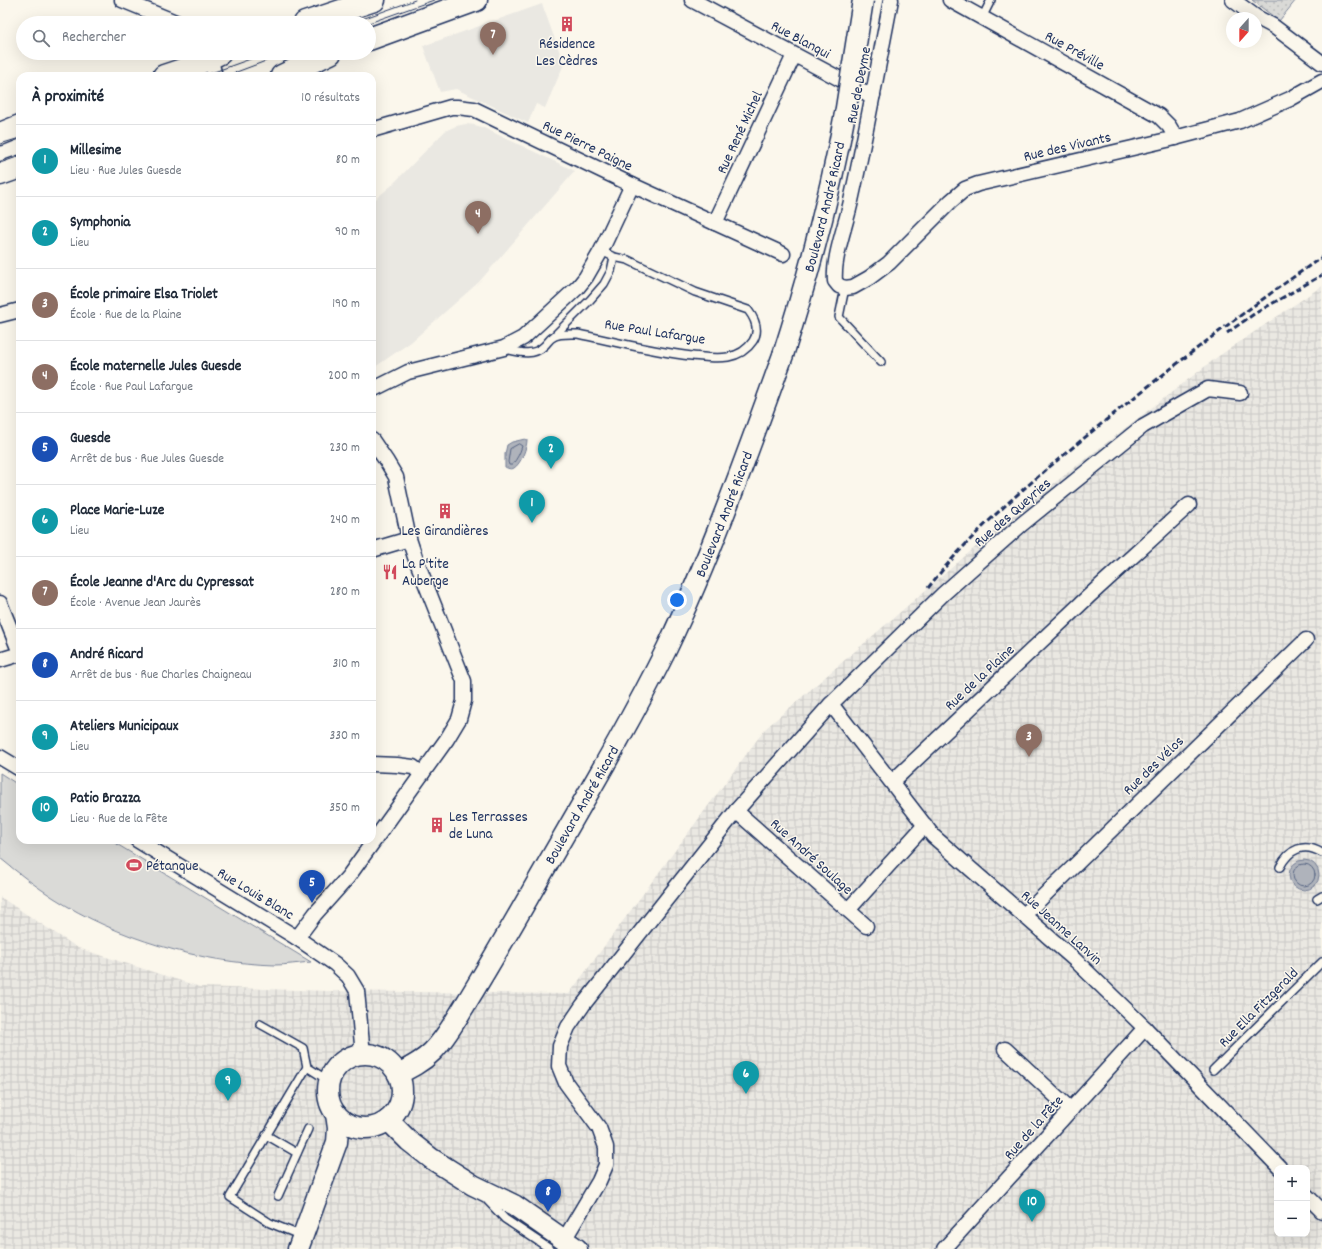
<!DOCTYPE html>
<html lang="fr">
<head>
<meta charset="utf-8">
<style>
	body { margin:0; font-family:Dekko,sans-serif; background:#f2f2f3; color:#1f2937 }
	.controls { position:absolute; right:12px; bottom:12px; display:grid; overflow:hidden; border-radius:8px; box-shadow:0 4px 16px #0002 }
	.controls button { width:36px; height:36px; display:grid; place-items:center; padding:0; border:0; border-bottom:1px solid #e0e1e3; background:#fff; color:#1f2937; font:20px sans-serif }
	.compass { position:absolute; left:1226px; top:12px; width:36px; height:36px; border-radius:50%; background:#fff; box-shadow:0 4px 16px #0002; rotate:201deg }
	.you { position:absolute; left:677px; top:600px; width:14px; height:14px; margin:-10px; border:3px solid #fff; border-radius:50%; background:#1a73e8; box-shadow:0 0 0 6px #1a73e833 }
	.badge { display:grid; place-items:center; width:26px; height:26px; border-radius:50%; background:#d1495b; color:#fff; font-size:13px; font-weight:700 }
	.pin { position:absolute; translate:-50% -33px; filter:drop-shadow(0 1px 2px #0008) }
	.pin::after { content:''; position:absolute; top:21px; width:14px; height:12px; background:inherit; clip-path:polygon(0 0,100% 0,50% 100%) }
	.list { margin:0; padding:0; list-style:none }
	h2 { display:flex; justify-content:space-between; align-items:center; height:52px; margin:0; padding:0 16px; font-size:17px }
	h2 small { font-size:13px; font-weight:400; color:#747a83 }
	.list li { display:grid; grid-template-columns:26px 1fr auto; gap:12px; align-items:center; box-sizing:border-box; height:72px; padding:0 16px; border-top:1px solid #e0e1e3 }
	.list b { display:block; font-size:15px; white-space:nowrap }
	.list p { margin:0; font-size:13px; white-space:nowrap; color:#747a83 }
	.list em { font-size:13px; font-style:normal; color:#747a83 }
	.icon { flex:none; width:22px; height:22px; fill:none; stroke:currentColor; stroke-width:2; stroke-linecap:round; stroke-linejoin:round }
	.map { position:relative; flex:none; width:1322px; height:1249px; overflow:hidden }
	.search { position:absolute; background:#fff; box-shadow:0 4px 16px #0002; left:16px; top:16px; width:360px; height:44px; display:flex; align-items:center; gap:10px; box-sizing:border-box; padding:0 14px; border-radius:22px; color:#747a83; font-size:15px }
	.panel { position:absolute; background:#fff; box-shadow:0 4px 16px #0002; left:16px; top:72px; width:360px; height:772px; border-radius:12px }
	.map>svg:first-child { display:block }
	.built { fill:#eae8e2 }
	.industrial { fill:url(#industrial-grid); fill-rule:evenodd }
	.grass { fill:url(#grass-dots); stroke:#7a849a }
	.park { fill:#dadad7; stroke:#7a849a }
	.water { fill:#afb3bb; stroke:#747e96 }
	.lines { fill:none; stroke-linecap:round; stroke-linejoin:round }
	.shore { stroke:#566483; stroke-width:1 }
	.lane-casing { stroke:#1b2f5e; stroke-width:10 }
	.street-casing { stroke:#1b2f5e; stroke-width:17 }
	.secondary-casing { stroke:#1b2f5e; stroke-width:23 }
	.primary-casing { stroke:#1b2f5e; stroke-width:25 }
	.lane { stroke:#fbf7ec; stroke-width:7 }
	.street { stroke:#fbf7ec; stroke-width:14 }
	.secondary { stroke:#fbf7ec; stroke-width:20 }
	.primary { stroke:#fbf7ec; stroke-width:22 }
	.tram { stroke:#1b2f5e; stroke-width:1 }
	.rail { stroke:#1b2f5e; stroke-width:3; stroke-dasharray:6 3; stroke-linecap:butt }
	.secondary-bridge-casing { stroke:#1b2f5e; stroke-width:23; stroke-linecap:butt }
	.secondary-bridge { stroke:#fbf7ec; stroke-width:20 }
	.labels { text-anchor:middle; stroke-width:3; stroke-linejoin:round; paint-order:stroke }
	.street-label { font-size:15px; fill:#1b2f5e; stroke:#fbf7ec }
	.poi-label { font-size:15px; fill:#1b2f5e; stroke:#fbf7ec; text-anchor:start }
</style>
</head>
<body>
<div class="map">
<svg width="1322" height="1249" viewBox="0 0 1322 1249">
	<defs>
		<pattern id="industrial-grid" width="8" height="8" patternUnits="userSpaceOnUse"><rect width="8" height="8" fill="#eae8e2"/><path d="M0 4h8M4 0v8" fill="none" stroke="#c8c7c4"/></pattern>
		<pattern id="grass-dots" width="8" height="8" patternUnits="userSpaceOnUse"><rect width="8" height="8" fill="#dadad7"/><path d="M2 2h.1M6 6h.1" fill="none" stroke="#babbbb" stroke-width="1.8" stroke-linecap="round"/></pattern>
	</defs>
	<rect width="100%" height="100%" fill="#fbf7ec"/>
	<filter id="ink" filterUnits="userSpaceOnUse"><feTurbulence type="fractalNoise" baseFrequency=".025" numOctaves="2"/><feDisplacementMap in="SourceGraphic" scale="8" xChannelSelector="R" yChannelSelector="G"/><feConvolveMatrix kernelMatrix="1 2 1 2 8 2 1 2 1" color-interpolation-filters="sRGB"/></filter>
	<g filter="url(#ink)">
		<g class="built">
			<polygon points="542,4 564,64 545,108 536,104 528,123 456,89 440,92 423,46"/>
			<polygon points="466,124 475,125 484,128 575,171 479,282 411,342 372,369 372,202 391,186 445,131 456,126"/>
		</g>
		<path class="industrial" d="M1322,286V1249H0V897L78,948L200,987L328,991L569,994L765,729L1008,519L1216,358ZM1277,1168H1307V1234H1277Z"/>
		<polygon class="grass" points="1252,0 1296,0 1279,21"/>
		<path class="park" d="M0,773L20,786V840H110L311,962C299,963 286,965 275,965C200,963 116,938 54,898C35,886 17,872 0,858Z"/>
		<g class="water">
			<path d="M525,439L527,440C527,447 521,464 514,468C511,470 507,468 505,467V454L507,445L512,442Z"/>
			<circle cx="1304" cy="875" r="15"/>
		</g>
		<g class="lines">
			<g class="shore">
				<path d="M519,444L522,446C520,453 517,459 512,465H509L508,462L510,449Z"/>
				<circle cx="1304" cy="875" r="11"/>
			</g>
			<defs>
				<g id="lane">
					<polyline points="982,18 991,0"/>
					<polyline points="845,288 839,317 881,362"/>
					<polyline points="553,337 590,300 604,284 611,271 614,257"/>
					<path d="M505,349C518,352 533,357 544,346C547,344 549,339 553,337C559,333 570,334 578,334C616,342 654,352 692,356C703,357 717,359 728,357C739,355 747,350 753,341C760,330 755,319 748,310L695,292L628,260L614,257L601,251"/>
					<path d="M1280,867C1289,849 1304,842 1322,853"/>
					<polyline points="1317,899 1322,896"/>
					<polyline points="260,1024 303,1048 307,1067"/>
					<polyline points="1213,1070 1322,962"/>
					<polyline points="266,1135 297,1153"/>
					<polyline points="278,1196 308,1129"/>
					<polyline points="487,1200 505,1219 550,1249"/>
					<polyline points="302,1236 270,1223 230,1197 307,1067 329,1081"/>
				</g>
				<g id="street">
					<polyline points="122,0 178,23"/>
					<polyline points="692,0 868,94 873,95"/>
					<path d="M891,0C878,67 866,134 851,201C846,225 833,257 835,281L839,286L845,288L853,287L869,278L889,263L951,201L965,189L978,184L1167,140L1240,121L1290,99L1322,81"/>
					<polyline points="950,0 1159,116 1169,126 1176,138"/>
					<polyline points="1233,0 1256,17 1273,26 1322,63"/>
					<polyline points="209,53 215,76"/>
					<polyline points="372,130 451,107 457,107 474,109 632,185 783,254"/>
					<polyline points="715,223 794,55"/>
					<polyline points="0,315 20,310"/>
					<polyline points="372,390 408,372 504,348 523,338 578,287 586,277 601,251 632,185"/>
					<polyline points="372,550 409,539"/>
					<polyline points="0,603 20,653"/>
					<polyline points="0,660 20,654"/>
					<polyline points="831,704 933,836 1075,960 1145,1028 1280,1168"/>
					<polyline points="0,757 20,769"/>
					<polyline points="372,764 397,765 413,767 422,774"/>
					<polyline points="892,782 1089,596 1189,505"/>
					<polyline points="736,811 866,926"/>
					<polyline points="137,840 297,938 335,964 348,976 357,991 363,1055"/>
					<polyline points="848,910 925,825"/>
					<polyline points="1024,915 1306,640"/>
					<polyline points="297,938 315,914 348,877 447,739 459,719 464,701 464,681 415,557 409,539 396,477 387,462 372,440"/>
					<polyline points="1005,1049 1071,1110"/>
					<polyline points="1307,1196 1322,1211"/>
					<polyline points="564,1240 599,1181 606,1165 606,1147 599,1128 566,1083 559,1066 560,1046 568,1027 583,1005 736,811 831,704 943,594 1022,524 1143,426 1208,389 1240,393"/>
					<polyline points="944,1249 1145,1028"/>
				</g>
				<g id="secondary">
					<circle cx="365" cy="1091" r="37"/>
					<path id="s1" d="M398,1074C410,1068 422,1062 432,1052C446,1038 455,1021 465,1005C487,969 508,933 528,898C575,815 625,733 667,648C712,553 747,454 783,355"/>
					<polyline points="388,1120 409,1141 432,1159 473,1185 514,1205 577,1249"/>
					<polyline points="298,1249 337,1142 338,1128 336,1114"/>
				</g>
				<g id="primary">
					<polyline points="305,23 374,0"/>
					<polyline points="369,39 476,0"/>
					<polyline points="164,76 191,67 220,53"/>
					<polyline points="282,76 330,53"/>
					<polyline points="0,134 20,126"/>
					<polyline points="0,174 20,167"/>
				</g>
			</defs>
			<use href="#lane" class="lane-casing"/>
			<use href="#street" class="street-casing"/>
			<use href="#secondary" class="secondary-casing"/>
			<use href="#primary" class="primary-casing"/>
			<use href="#lane" class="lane"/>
			<use href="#street" class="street"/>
			<use href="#secondary" class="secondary"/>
			<use href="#primary" class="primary"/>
			<g class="tram">
				<polyline points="351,23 415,0"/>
				<polyline points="369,23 434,0"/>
				<polyline points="203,76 267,53"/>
				<polyline points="226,76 287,53"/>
				<polyline points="0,144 20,138"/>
				<polyline points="0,163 20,156"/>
			</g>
			<g class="rail">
				<polyline points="1227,333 1254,314 1322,275"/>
				<path d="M928,588C975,527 1036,478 1095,429C1169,369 1244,311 1322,257"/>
			</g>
			<defs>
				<g id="secondary-bridge">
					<path id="s2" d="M783,355C809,274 831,192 846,108C852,72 857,36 863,0"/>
				</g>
			</defs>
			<use href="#secondary-bridge" class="secondary-bridge-casing"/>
			<use href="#secondary-bridge" class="secondary-bridge"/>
		</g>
	</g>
	<defs>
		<symbol id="building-bare" viewBox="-9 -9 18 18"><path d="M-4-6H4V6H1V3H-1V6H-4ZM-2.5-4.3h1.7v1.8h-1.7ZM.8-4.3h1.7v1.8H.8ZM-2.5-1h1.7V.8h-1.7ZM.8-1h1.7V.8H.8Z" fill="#d1495b" stroke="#fbf7ec" stroke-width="2.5" paint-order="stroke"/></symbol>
		<symbol id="restaurant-bare" viewBox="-9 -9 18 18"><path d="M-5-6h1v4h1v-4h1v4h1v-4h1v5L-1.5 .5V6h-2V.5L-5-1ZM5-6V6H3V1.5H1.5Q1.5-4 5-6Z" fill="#d1495b" stroke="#fbf7ec" stroke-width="2.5" paint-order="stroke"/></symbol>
		<symbol id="stadium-bare" viewBox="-9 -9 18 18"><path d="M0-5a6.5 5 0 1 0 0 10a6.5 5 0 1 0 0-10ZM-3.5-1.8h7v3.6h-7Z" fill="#d1495b" stroke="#fbf7ec" stroke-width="2.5" paint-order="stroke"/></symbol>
	</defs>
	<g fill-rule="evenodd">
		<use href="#building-bare" x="556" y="13" width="22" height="22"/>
		<use href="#building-bare" x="434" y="500" width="22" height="22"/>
		<use href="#restaurant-bare" x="379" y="561" width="22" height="22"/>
		<use href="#building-bare" x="426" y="814" width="22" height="22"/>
		<use href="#stadium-bare" x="123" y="854" width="22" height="22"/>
	</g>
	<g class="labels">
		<g class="street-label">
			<text transform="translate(801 39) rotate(28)" y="5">Rue Blanqui</text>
			<text transform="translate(1075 50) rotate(29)" y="5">Rue Préville</text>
			<text transform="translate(858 85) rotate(-79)" y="5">Rue de Deyme</text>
			<text transform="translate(739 132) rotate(-65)" y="5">Rue René Michel</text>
			<text transform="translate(588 145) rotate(26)" y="5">Rue Pierre Paigne</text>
			<text transform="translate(1067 146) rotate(-13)" y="5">Rue des Vivants</text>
			<text dy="5" stroke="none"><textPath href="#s2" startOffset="154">Boulevard André Ricard</textPath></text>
			<text transform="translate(655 331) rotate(9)" y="5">Rue Paul Lafargue</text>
			<text transform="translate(1012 512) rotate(-41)" y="5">Rue des Queyries</text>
			<text dy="5" stroke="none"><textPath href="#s1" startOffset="654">Boulevard André Ricard</textPath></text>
			<text transform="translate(979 677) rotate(-43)" y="5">Rue de la Plaine</text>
			<text transform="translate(1153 765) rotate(-44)" y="5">Rue des Vélos</text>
			<text dy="5" stroke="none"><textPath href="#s1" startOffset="330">Boulevard André Ricard</textPath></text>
			<text transform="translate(812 856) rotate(42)" y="5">Rue André Soulage</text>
			<text transform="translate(256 893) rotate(31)" y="5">Rue Louis Blanc</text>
			<text transform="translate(1062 927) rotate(42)" y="5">Rue Jeanne Lanvin</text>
			<text transform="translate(1258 1007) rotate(-45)" y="5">Rue Ella Fitzgerald</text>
			<text transform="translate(1033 1127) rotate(-48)" y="5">Rue de la Fête</text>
		</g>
		<g class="poi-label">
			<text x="567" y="48" text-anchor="middle">Résidence<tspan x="567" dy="17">Les Cèdres</tspan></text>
			<text x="445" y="535" text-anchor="middle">Les Girandières</text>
			<text x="402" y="568">La P'tite<tspan x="402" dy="17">Auberge</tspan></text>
			<text x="449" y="821">Les Terrasses<tspan x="449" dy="17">de Luna</tspan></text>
			<text x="146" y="870">Pétanque</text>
		</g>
	</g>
</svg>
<div class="controls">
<button>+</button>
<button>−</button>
</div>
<svg class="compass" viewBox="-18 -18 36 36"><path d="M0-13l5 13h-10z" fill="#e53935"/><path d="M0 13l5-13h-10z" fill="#747a83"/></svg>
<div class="you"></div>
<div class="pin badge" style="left:532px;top:523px;background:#0f9aa8">1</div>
<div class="pin badge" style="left:551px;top:469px;background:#0f9aa8">2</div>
<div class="pin badge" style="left:1029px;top:757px;background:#8d6e63">3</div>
<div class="pin badge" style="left:478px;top:234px;background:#8d6e63">4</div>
<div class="pin badge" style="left:312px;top:903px;background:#1a4fb4">5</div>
<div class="pin badge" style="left:746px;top:1094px;background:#0f9aa8">6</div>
<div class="pin badge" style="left:493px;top:55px;background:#8d6e63">7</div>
<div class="pin badge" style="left:548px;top:1212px;background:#1a4fb4">8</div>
<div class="pin badge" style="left:228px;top:1101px;background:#0f9aa8">9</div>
<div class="pin badge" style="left:1032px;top:1222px;background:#0f9aa8">10</div>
<div class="search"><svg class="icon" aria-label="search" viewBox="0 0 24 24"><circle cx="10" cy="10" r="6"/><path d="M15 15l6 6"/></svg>Rechercher</div>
<section class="panel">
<h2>À proximité<small>10 résultats</small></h2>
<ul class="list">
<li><span class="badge" style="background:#0f9aa8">1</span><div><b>Millesime</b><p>Lieu · Rue Jules Guesde</p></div><em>80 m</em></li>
<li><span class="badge" style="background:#0f9aa8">2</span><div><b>Symphonia</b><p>Lieu</p></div><em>90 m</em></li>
<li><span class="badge" style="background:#8d6e63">3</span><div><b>École primaire Elsa Triolet</b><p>École · Rue de la Plaine</p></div><em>190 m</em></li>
<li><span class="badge" style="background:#8d6e63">4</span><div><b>École maternelle Jules Guesde</b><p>École · Rue Paul Lafargue</p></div><em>200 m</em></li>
<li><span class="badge" style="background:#1a4fb4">5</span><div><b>Guesde</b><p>Arrêt de bus · Rue Jules Guesde</p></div><em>230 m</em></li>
<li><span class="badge" style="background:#0f9aa8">6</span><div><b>Place Marie-Luze</b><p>Lieu</p></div><em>240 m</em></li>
<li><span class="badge" style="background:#8d6e63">7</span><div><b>École Jeanne d'Arc du Cypressat</b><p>École · Avenue Jean Jaurès</p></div><em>280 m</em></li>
<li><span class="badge" style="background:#1a4fb4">8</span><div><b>André Ricard</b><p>Arrêt de bus · Rue Charles Chaigneau</p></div><em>310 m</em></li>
<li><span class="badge" style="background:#0f9aa8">9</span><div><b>Ateliers Municipaux</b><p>Lieu</p></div><em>330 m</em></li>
<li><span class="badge" style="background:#0f9aa8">10</span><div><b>Patio Brazza</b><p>Lieu · Rue de la Fête</p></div><em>350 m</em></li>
</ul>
</section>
</div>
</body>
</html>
